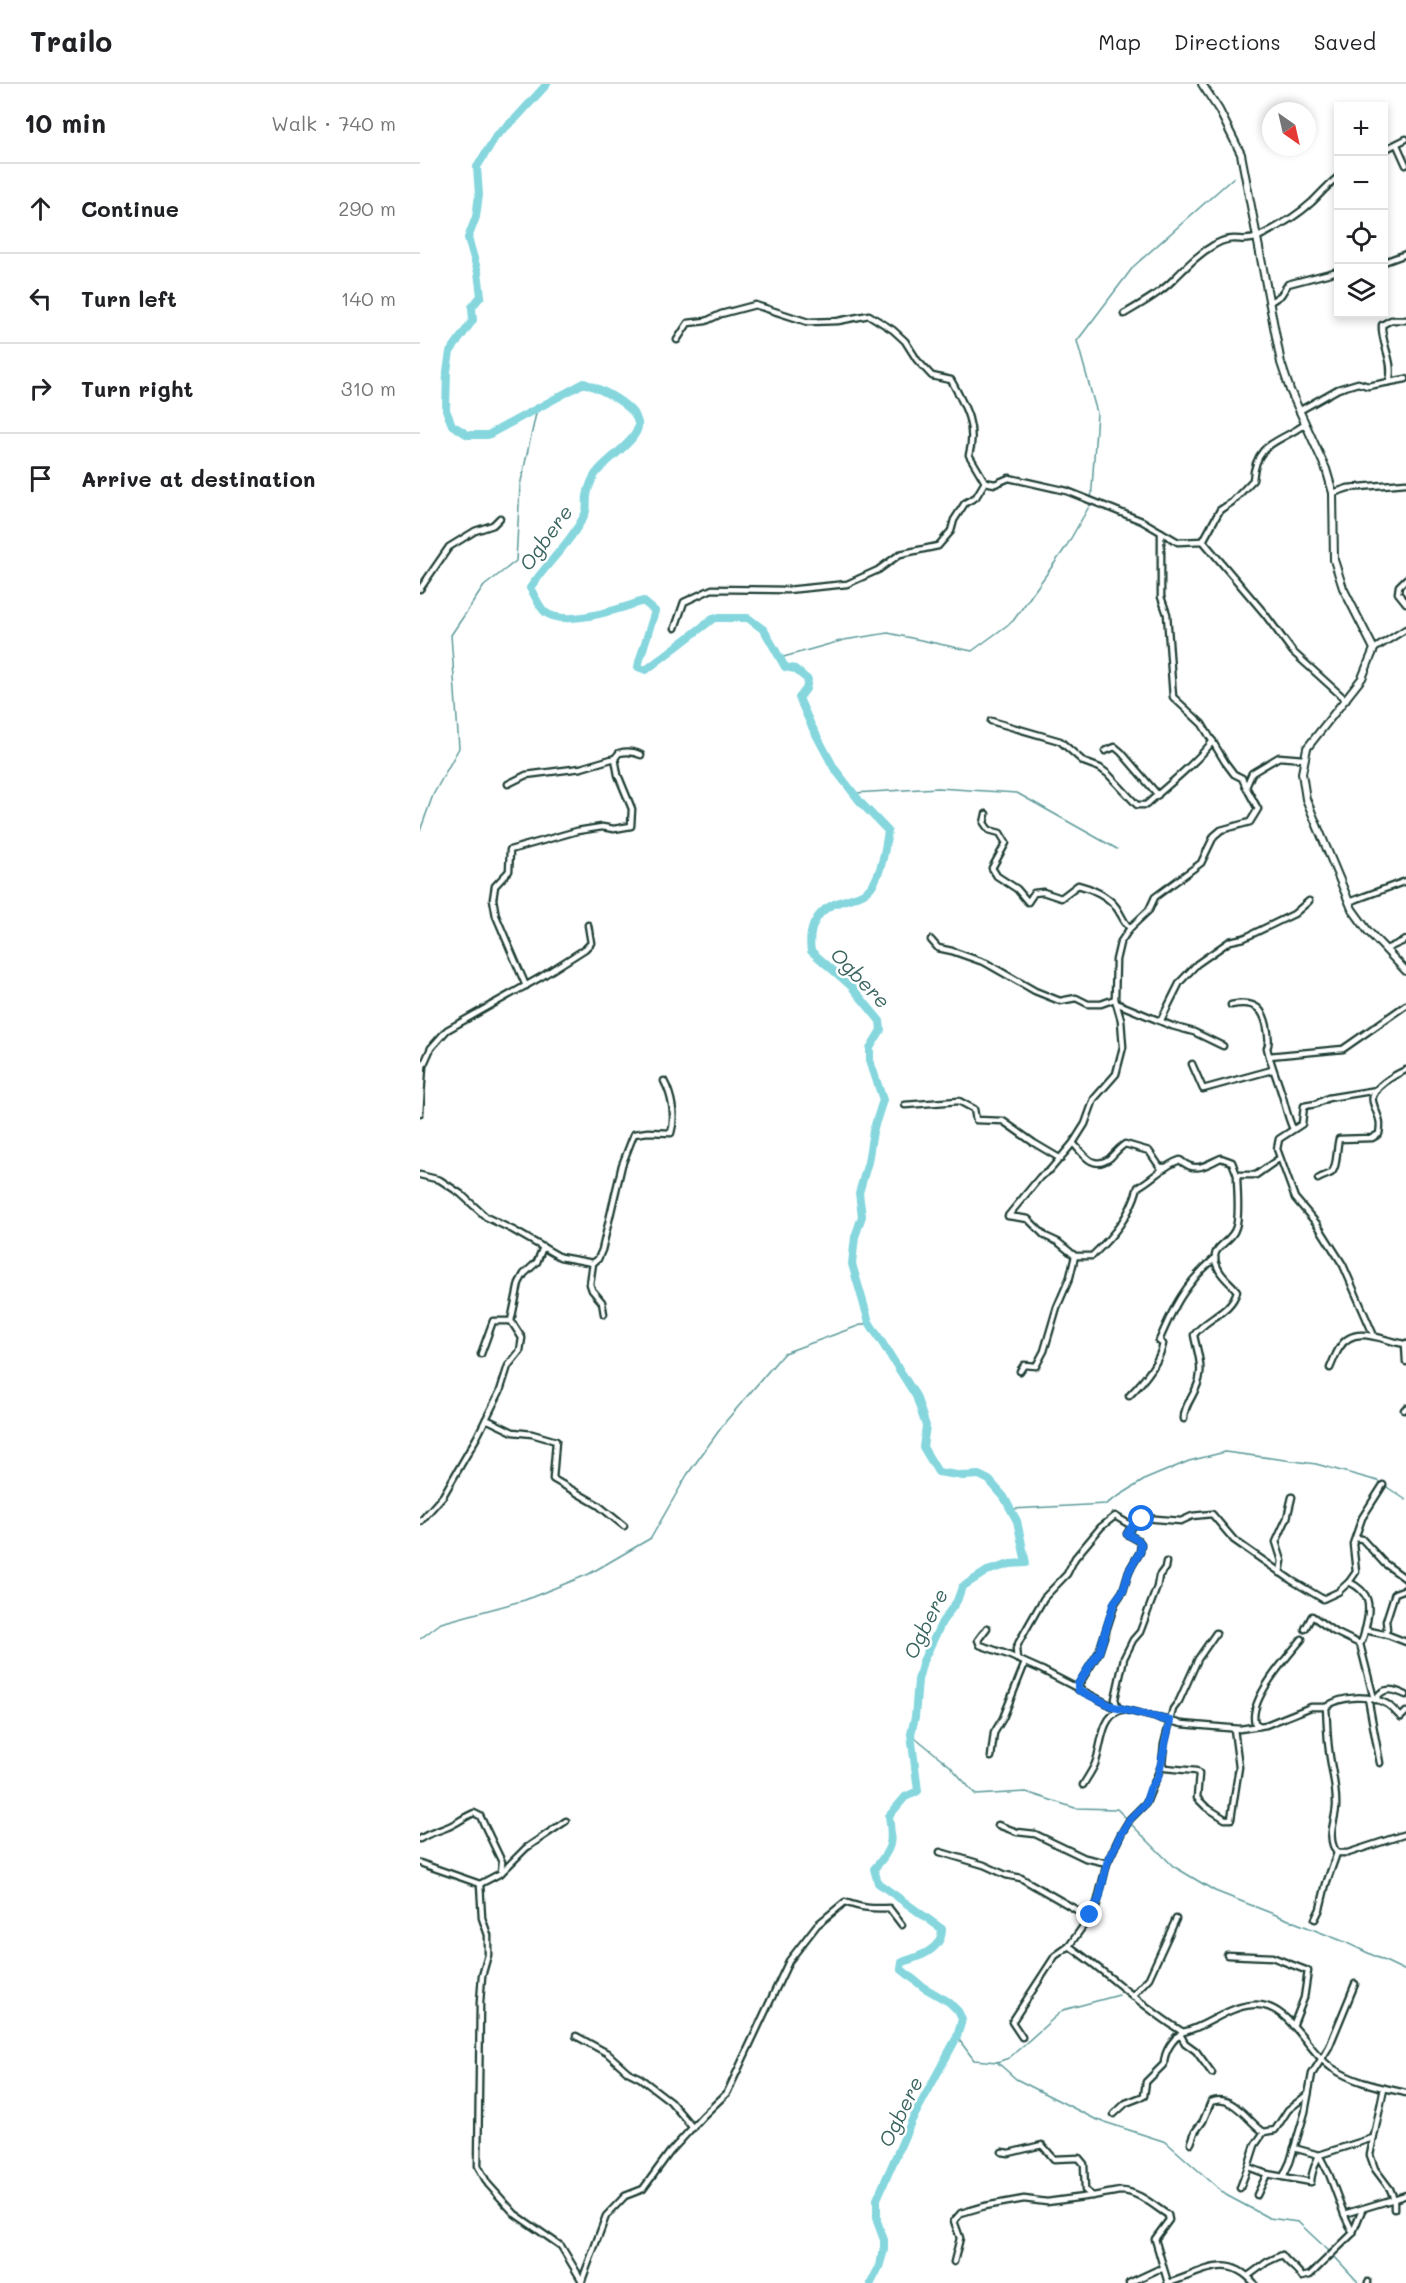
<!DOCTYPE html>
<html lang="en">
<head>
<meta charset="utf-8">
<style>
	body { margin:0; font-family:Mali,sans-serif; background:#f6f6f6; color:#202124 }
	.controls { position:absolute; right:18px; top:18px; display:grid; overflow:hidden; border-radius:0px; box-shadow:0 3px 9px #0003 }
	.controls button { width:54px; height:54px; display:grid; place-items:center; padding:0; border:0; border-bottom:2px solid #e0e0e0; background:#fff; color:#202124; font:30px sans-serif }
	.compass { position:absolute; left:842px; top:18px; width:54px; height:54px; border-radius:50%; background:#fff; box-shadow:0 3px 9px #0003; rotate:146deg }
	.stop { position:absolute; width:18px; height:18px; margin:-14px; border:4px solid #1a73e8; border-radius:50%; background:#fff }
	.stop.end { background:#1a73e8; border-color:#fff; box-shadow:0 2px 6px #0008 }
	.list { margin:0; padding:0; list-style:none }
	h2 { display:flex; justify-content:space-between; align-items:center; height:78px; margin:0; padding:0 24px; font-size:26px }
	h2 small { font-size:20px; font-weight:400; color:#757577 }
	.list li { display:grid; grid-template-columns:39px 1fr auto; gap:18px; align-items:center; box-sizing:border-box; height:90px; padding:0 24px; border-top:2px solid #e0e0e0 }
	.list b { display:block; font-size:22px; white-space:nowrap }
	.list em { font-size:20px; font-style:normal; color:#757577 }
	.icon { flex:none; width:33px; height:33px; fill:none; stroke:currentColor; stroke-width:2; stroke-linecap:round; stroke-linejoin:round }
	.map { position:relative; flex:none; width:986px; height:2199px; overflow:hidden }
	header { display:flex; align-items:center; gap:36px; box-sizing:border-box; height:84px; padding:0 30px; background:#fff; border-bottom:2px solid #e0e0e0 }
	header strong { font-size:28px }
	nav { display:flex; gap:33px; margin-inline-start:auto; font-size:21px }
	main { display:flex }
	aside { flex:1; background:#fff }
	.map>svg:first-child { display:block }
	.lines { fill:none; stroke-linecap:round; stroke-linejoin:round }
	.stream { stroke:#5c9999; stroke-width:1.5 }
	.river { stroke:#85d6dd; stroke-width:8 }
	.street-casing { stroke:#1f3d34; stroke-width:9 }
	.secondary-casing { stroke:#1f3d34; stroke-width:10 }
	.street { stroke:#fff; stroke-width:4.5 }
	.secondary { stroke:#fff; stroke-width:6 }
	.route { stroke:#1a73e8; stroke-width:8 }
	.labels { text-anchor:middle; stroke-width:5; stroke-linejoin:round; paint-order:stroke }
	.water-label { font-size:20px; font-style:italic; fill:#38635e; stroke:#fff }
</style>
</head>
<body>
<header>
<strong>Trailo</strong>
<nav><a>Map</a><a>Directions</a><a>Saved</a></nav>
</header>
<main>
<aside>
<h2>10 min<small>Walk · 740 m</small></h2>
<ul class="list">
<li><svg class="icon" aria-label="ahead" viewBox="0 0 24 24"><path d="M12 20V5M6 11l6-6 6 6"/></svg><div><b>Continue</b></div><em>290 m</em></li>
<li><svg class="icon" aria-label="left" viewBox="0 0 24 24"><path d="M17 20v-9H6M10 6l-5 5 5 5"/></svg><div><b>Turn left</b></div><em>140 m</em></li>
<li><svg class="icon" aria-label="right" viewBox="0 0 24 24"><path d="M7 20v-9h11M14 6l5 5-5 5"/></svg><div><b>Turn right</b></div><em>310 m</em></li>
<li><svg class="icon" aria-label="arrive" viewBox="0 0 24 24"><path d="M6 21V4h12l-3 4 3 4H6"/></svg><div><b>Arrive at destination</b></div></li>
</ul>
</aside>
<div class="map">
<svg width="986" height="2199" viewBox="0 0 986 2199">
	<rect width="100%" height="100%" fill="#fff"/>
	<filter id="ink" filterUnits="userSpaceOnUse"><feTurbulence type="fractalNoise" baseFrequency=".0167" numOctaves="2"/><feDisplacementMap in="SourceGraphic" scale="12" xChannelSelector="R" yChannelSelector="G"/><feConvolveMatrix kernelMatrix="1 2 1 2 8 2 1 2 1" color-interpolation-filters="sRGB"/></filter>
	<g filter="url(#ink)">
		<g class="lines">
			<g class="stream">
				<polyline points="360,574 424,556 468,549 552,567 593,537 646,463 671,419 677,329 657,257 714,182 814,93"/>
				<polyline points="434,709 518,704 597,709 697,765"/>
				<polyline points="0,747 13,711 39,664 31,551 64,502 96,477 100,402 117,325"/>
				<polyline points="592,1425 686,1420 726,1395 769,1377 805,1368 896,1380 958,1397 986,1416"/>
				<polyline points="0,1555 21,1539 105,1516 169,1490 231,1454 267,1391 306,1337 364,1269 449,1238"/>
				<polyline points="491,1650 530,1682 556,1711 606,1708 655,1724 697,1725 707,1735"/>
				<polyline points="710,1739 753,1782 795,1807 925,1858 986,1887"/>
				<polyline points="537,1953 554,1976 577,1978 596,1995 675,2035 746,2058 806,2111 849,2134 878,2138 910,2168"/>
				<polyline points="577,1978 589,1974 643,1926 699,1911"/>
				<polyline points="913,2171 939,2199"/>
			</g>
			<path class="river" d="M127,0L97,33L76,52L57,83L59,111L56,133L48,154L58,188L61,212L52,223L53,236L30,268L27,287L26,326L32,341L48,351H68L164,299C180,305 214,320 218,339C221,354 188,374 178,387C173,392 168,404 167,412C166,418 168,424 165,430C151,458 128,478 110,504C115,511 119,523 125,528C143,544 203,524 223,517L235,527L219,578L218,583L226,586L294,534H328L344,546L365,583L375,585L388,596L386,605L379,614L391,641L414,684L442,720L468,747C465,765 461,796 447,807C436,815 424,815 412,821C394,830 388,848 391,867L431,902L460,937L461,946L450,964V977L463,1016L453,1047L448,1078L439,1109L442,1132L435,1153L432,1180L449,1238L496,1312L506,1342L503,1363L518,1388L543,1392L559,1391L569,1396L584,1413L597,1437L606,1479L590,1480L567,1487L542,1503L537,1517L522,1538L503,1577L498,1596L495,1633L491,1650L498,1707L485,1713L469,1732C473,1759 472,1765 454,1785L458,1799L522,1845C522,1866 499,1873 482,1878L481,1885L503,1903L529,1918L538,1927L542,1935L537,1953L492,2036L457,2115V2137L464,2156V2166L459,2183L451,2199"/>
			<defs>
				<g id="street">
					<polyline points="977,61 986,81"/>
					<polyline points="964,66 986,55"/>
					<polyline points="964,178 986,170"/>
					<polyline points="849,219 861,211 868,200 918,187"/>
					<path d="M704,230C721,220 739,210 753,196C766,183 778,170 794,161C814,149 821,160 838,153C856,144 877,132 892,118C901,109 908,101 918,93"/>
					<path d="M257,256L268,239L286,237L301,230L335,221L388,238L418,237L449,231L473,246L485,257L497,276L512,292L531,296C545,322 557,342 549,371L565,398L575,400L589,394L647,407L722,437L758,458L783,457L844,529L873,568L926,616"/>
					<path d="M969,298C975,278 961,261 962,241L971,236H986"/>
					<polyline points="879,327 918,305 938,299 948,302 986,295"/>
					<polyline points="913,409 928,404 986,399"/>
					<polyline points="741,448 741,513 747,530 753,613 782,640 805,678 814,690 822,694 826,703"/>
					<path d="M783,457L800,426L812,418L833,396C836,357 858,360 885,340"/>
					<polyline points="986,495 979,502 978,509 986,519"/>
					<polyline points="0,505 29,463 55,447 73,441 80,434"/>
					<polyline points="255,544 264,518 292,505 367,506 427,500 458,486 480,470 518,462 531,447 534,436 545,419 556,413 565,398"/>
					<polyline points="954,565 986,545"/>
					<path d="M571,637L640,657L664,678L680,684L688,690L717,721H726C749,700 774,681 793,657"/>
					<polyline points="685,667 695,663 701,668 738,711"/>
					<polyline points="88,700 106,691 161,684 195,674"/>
					<path d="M566,730L564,739L569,746L580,749L586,759L572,784L577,792L597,805L608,818L614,809L623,808L641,814L658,801C671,804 688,812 696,823C702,831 703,838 710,844"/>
					<polyline points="929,818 986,797"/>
					<polyline points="511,856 518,864 532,867 566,879 615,907 640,917 656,914 668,920 681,920 695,915"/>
					<polyline points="966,865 986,856"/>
					<path d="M106,902L76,832L73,815L75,802L89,787L90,766L157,747L182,743L194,745L211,742L212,725L198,691L195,674L199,669C207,667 213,667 221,671"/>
					<polyline points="696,919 752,942 774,948 803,962"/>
					<path d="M811,921C836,916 845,925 848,949C848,955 850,958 847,964C851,981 858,997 863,1014C866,1025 868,1034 873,1045"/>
					<polyline points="741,936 760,898 777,880 810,857 824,854 874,830 889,817"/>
					<polyline points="849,972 923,965 986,921"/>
					<polyline points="772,980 783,1005 852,986"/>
					<polyline points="485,1021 539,1017 554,1025 556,1036 583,1037 614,1059 641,1075"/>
					<polyline points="0,1029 3,982 11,964 27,946 121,893 165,865 171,859 168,841"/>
					<path d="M653,1059C664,1071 673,1087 690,1074C695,1069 699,1064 705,1060L729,1067L740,1083H746"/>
					<path d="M860,1074L836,1091H817L812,1078L801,1074C785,1081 776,1090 760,1076C744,1081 733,1095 718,1103C710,1132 694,1151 672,1172H655L638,1158L625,1152L608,1135L588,1132L620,1093L630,1086L653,1059L665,1040L674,1015L696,990L703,963L701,936L695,915L696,876L700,859L710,844L729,826L735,813L781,779L794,752L801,746L830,738L838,725L826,703L832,689L859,673L884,675"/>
					<path d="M0,1091L20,1096L41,1110L66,1133L93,1146L140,1173L173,1179L178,1175L182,1166L202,1081L214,1050L228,1048L251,1049C256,1033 252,1012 244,997"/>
					<path d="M898,1095C902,1092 908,1091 911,1089C918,1083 916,1064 919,1055L952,1054L959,1050C962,1033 957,1033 953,1018C949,1005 976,990 986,986"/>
					<polyline points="173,1179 170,1200 172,1206 182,1218 184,1230"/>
					<polyline points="954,1252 923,1181 897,1140 875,1114 857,1065 859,1055 882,1040 884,1022 896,1020 908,1014 957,1006"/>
					<polyline points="985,1260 986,1278"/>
					<polyline points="61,1270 73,1237 91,1237"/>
					<path d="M910,1284C913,1277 916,1269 920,1263C935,1239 965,1258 986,1260"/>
					<polyline points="600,1287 604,1281 616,1282 624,1267 637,1223 650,1193 655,1172"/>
					<path d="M709,1312C723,1298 739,1279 743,1260L739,1257C754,1222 765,1200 795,1174"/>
					<polyline points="984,1326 986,1324"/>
					<polyline points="66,1335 93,1348 112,1350 136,1357 133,1395 178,1421 204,1442"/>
					<path d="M764,1335C763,1320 779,1308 780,1290C782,1278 776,1263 774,1251C786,1234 811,1229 817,1207C812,1200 803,1194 799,1186C785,1161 811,1162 816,1143C820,1131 817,1105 817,1091"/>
					<polyline points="0,1438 23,1412 57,1353 80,1307 88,1282 100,1267 102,1254 91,1237 99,1199 104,1190 117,1178 123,1163"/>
					<polyline points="936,1454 942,1455 964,1479 986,1495"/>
					<polyline points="860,1489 862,1477 856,1458 867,1434 872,1413"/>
					<polyline points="929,1498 936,1488 933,1460 942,1434 963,1401"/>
					<polyline points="567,1544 558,1556 560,1561 586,1570 622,1586 694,1623 762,1640 820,1645 846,1641 891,1623 906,1623"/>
					<polyline points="885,1545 892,1532 913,1547 940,1560 954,1615"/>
					<polyline points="945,1546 968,1551 986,1558"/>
					<polyline points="796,1549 778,1575 759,1617 753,1625 744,1660 742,1680 745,1684 776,1687 779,1690 777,1714 786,1723 805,1735 811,1735 819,1683 814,1645"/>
					<polyline points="965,1550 967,1545 966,1537 975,1509 986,1505"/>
					<path d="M597,1575L596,1565L599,1558L624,1514L647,1490L655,1474L681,1443L695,1432L712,1442L724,1434L761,1437L772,1432L792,1430L814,1456L871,1496L903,1515L918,1508L929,1498C950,1508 951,1521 946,1542C944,1549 944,1554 940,1560"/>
					<polyline points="659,1606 659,1600 679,1568 695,1519 703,1507 709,1487 720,1468 721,1460 718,1456 707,1450 712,1442"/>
					<polyline points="948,1614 960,1679"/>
					<path d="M955,1616C963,1602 973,1605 986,1611"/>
					<polyline points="698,1625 695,1615 704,1574 713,1556 720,1548 737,1503 739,1492 745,1484 746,1478"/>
					<path d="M840,1642L835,1639C828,1616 867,1573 882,1555"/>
					<polyline points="571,1673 574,1649 583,1634 605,1579"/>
					<path d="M663,1701C667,1694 672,1687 675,1680C682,1663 680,1633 701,1626"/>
					<polyline points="578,1741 597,1748 615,1750 665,1774 687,1779"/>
					<path d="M0,1755C12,1747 21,1747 32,1741C40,1737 46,1732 54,1729L60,1732L82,1778L81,1789"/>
					<polyline points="520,1768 564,1781 586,1791 601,1794 669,1833"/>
					<polyline points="917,1769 928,1769 986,1750"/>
					<polyline points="0,1779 60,1800 81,1789 106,1764 146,1737"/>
					<polyline points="60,1800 62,1834 68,1851 68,1871 62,1892 60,1918 58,2082 68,2100 95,2130 141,2162 162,2197"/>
					<path d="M895,1835L900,1825L906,1800L917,1769C906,1753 915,1739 916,1723C917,1703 911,1685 909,1666C907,1652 907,1637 906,1623C921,1611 951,1611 967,1620C972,1623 976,1629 981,1633L986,1628"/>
					<path d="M649,1862C688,1889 722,1923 763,1948C787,1943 806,1923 832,1921C869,1917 886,1967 912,1984C935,1999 960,2003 986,2009"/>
					<polyline points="807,1871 852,1873 888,1887 884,1914 873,1942"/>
					<polyline points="712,1912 729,1894 756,1835"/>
					<polyline points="156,1952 187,1969 208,1988 220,1994 250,2017 273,2044"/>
					<polyline points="602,1953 592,1938 635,1872 649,1862 676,1824 687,1779 701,1750 710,1735 726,1719 742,1680"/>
					<polyline points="756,1953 761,1952 765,1959 776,1967 792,1989"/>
					<polyline points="964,2004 950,2071 955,2085 970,2105 974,2115 986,2111"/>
					<path d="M694,2030L706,2019L724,2012L726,1998L744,1980C744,1967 753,1955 763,1948"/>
					<polyline points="844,2048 835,2061 828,2083 847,2090"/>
					<path d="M771,2059L775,2048L783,2037L791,2018C813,2009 828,2038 844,2048L855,2046L868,2026L888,2010"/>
					<polyline points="874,2064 899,2071 953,2054"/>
					<path d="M582,2068L589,2069L622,2061L634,2075L659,2074L664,2080L665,2106L672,2112C681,2111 691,2108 701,2107C718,2107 734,2122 748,2131L749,2136L735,2155L748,2199"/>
					<polyline points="899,2071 909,2090 924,2130"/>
					<polyline points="863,2093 870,2078 885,2028 892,1990 909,1963 935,1900"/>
					<polyline points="820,2104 828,2083"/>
					<path d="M837,2111L847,2090L891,2098C891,2089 896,2079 899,2071"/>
					<polyline points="933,2148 942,2126"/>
					<polyline points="534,2178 540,2154 534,2137 541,2129 565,2122 604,2115 627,2118 671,2112"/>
					<path d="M828,2192L847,2178L862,2171C868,2180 877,2184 882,2193L890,2191L933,2149L924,2130L974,2115V2125"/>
					<polyline points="948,2198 948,2199"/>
					<path d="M161,2199L186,2132L205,2112L223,2105L250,2068L283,2032L307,2009L369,1877L397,1841L425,1818C441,1824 452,1825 469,1824L482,1841"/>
					<polyline points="709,2199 737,2186 743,2185"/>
					<path d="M748,2199C781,2190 806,2167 834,2199"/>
				</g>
				<polyline id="secondary" points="782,0 799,26 821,70 861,279 870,306 906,385 913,409 914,476 923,504 954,565 942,594 887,664 882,689 886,715 932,825 948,847 986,887"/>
			</defs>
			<use href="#street" class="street-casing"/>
			<use href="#secondary" class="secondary-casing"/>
			<use href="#street" class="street"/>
			<use href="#secondary" class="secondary"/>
		</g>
	</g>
	<g class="lines" filter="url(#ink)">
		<polyline class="route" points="670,1831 679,1815 687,1779 701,1750 710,1735 726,1719 730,1705 738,1693 750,1637 694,1623 658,1606 658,1600 679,1568 694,1519 703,1507 709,1487 720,1468 721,1460 718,1456 707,1450 712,1442 722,1435"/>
	</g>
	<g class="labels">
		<g class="water-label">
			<text transform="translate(126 454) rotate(-54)" y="7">Ogbere</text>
			<text transform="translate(440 894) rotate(46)" y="7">Ogbere</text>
			<text transform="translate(506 1540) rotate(-64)" y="7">Ogbere</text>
			<text transform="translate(481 2028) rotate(-64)" y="7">Ogbere</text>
		</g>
	</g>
</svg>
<div class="controls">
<button>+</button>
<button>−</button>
<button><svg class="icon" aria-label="locate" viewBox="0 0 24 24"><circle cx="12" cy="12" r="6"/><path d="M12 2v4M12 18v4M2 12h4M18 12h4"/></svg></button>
<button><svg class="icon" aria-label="layers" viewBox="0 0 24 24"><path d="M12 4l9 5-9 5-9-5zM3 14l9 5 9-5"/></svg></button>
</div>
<svg class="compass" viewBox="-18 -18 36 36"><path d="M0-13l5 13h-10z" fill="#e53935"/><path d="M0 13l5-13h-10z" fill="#757577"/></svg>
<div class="stop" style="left:722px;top:1435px"></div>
<div class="stop end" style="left:670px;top:1831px"></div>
</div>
</main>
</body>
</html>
